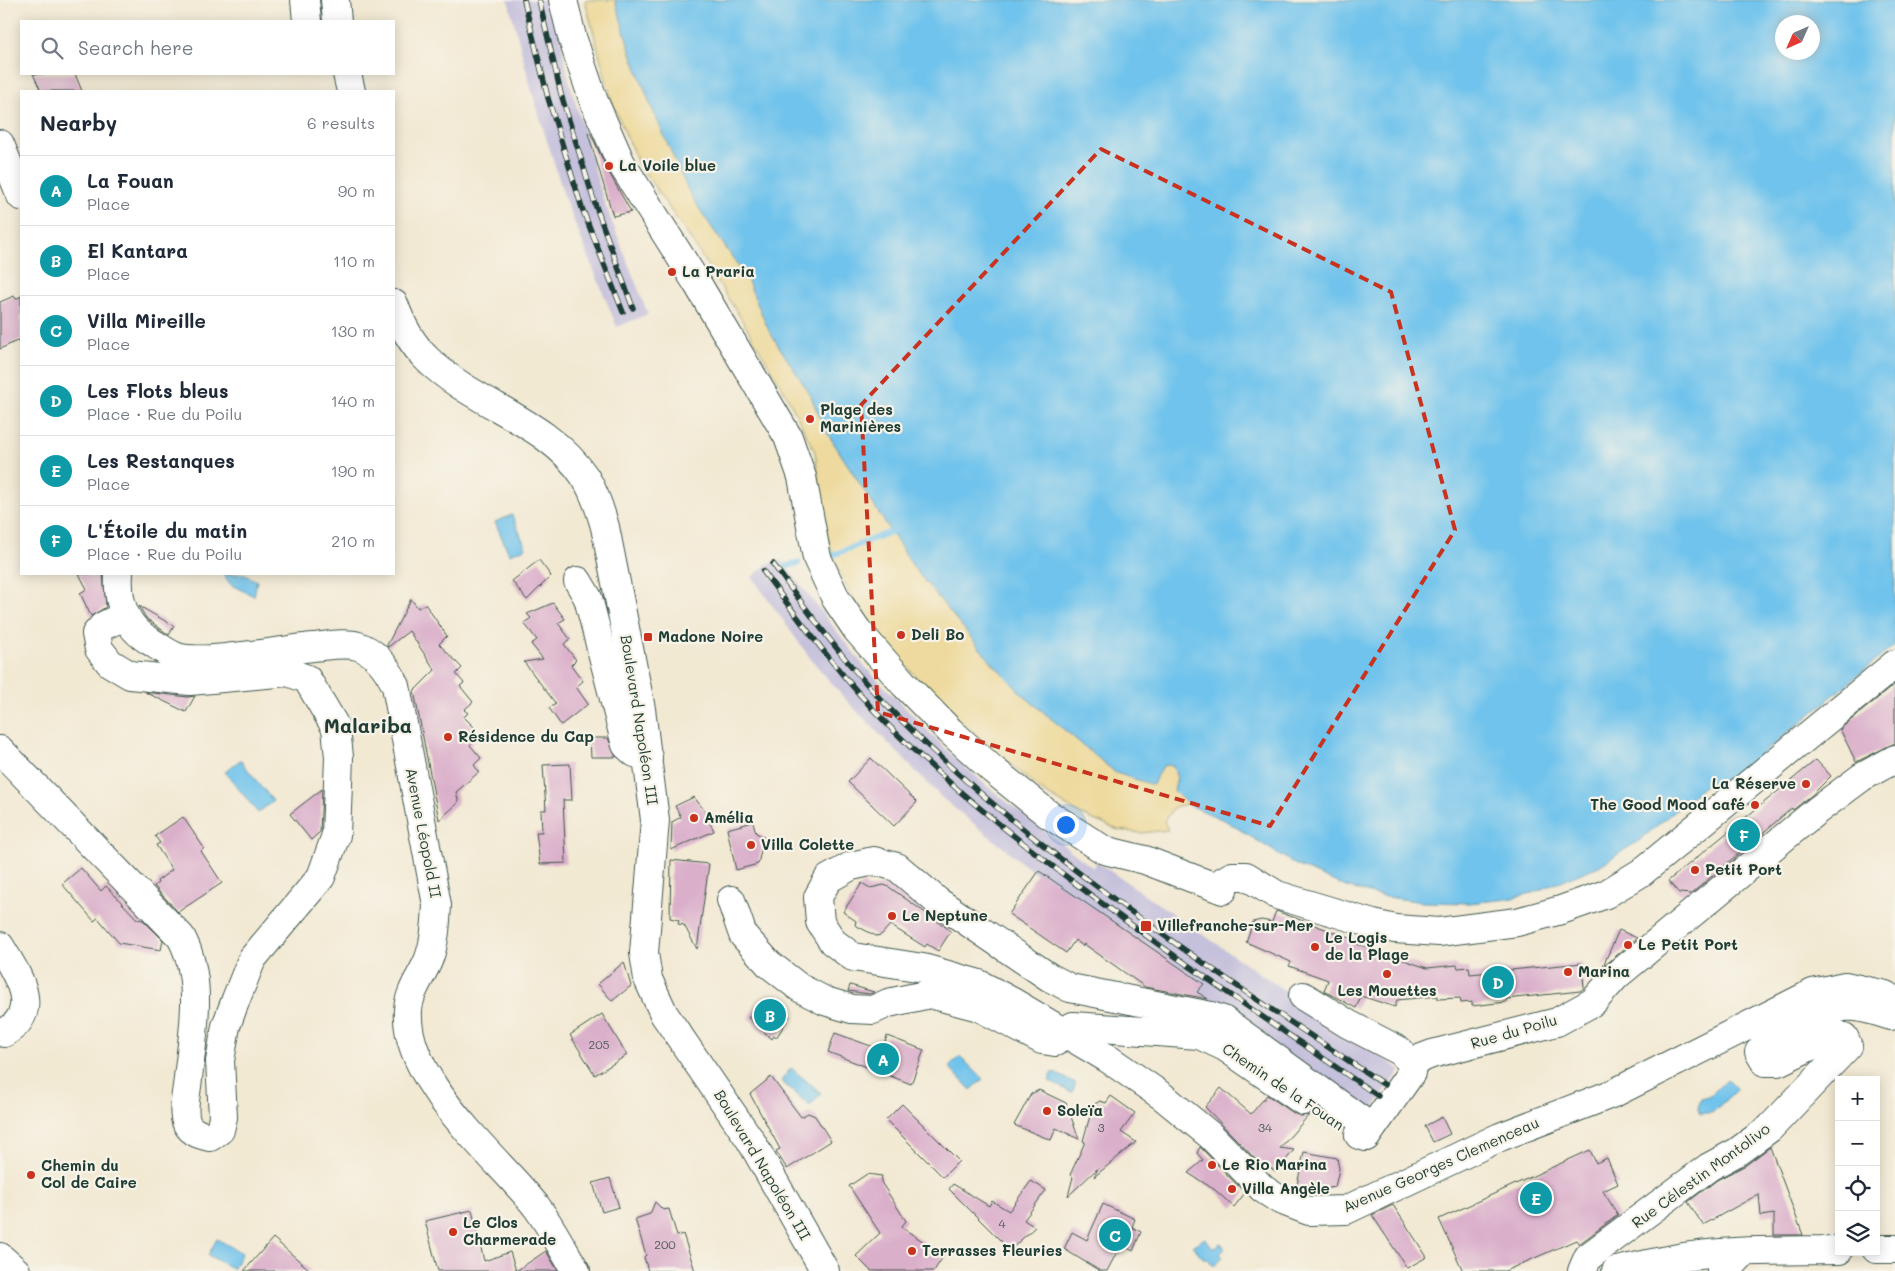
<!DOCTYPE html>
<html lang="en">
<head>
<meta charset="utf-8">
<style>
	body { margin:0; font-family:Mali,sans-serif; background:#f2f2f3; color:#1f2937 }
	.controls { position:absolute; right:15px; bottom:15px; display:grid; overflow:hidden; border-radius:0px; box-shadow:0 2px 12px #0003 }
	.controls button { width:45px; height:45px; display:grid; place-items:center; padding:0; border:0; border-bottom:1px solid #e0e1e3; background:#fff; color:#1f2937; font:25px sans-serif }
	.compass { position:absolute; left:1775px; top:15px; width:45px; height:45px; border-radius:50%; background:#fff; box-shadow:0 2px 12px #0003; rotate:225deg }
	.you { position:absolute; left:1065px; top:824px; width:18px; height:18px; margin:-12px; border:4px solid #fff; border-radius:50%; background:#1a73e8; box-shadow:0 0 0 8px #1a73e833 }
	.badge { display:grid; place-items:center; width:32px; height:32px; border-radius:50%; background:#c8321e; color:#fff; font-size:16px; font-weight:700 }
	.pin { position:absolute; translate:-50% -50%; border:2px solid #fff; box-shadow:0 1px 5px #0006 }
	.list { margin:0; padding:0; list-style:none }
	h2 { display:flex; justify-content:space-between; align-items:center; height:65px; margin:0; padding:0 20px; font-size:21px }
	h2 small { font-size:16px; font-weight:400; color:#747a83 }
	.list li { display:grid; grid-template-columns:32px 1fr auto; gap:15px; align-items:center; box-sizing:border-box; height:70px; padding:0 20px; border-top:1px solid #e0e1e3 }
	.list b { display:block; font-size:19px; white-space:nowrap }
	.list p { margin:0; font-size:16px; white-space:nowrap; color:#747a83 }
	.list em { font-size:16px; font-style:normal; color:#747a83 }
	.icon { flex:none; width:28px; height:28px; fill:none; stroke:currentColor; stroke-width:2; stroke-linecap:round; stroke-linejoin:round }
	.map { position:relative; flex:none; width:1895px; height:1271px; overflow:hidden }
	.search { position:absolute; background:#fff; box-shadow:0 2px 12px #0003; left:20px; top:20px; width:375px; height:55px; display:flex; align-items:center; gap:12px; box-sizing:border-box; padding:0 18px; border-radius:0px; color:#747a83; font-size:19px }
	.panel { position:absolute; background:#fff; box-shadow:0 2px 12px #0003; left:20px; top:90px; width:375px; height:485px; border-radius:0px }
	.map>svg:first-child { display:block }
	.industrial { fill:#c5c0db }
	.sand { fill:#eeda9e; stroke:#868c69 }
	.water { fill:#6fc3ec; stroke:#478090; fill-rule:evenodd }
	.lines { fill:none; stroke-linecap:round; stroke-linejoin:round }
	.stream { stroke:#6fc3ec; stroke-width:6 }
	.building { fill:#daafca }
	.minor-casing { stroke:#3f574c; stroke-width:30 }
	.major-casing { stroke:#3f574c; stroke-width:30 }
	.minor { stroke:#fff; stroke-width:28 }
	.major { stroke:#fff; stroke-width:28 }
	.rail-casing { stroke:#1f3d34; stroke-width:5.5 }
	.rail { stroke:#f7f3e8; stroke-width:4; stroke-dasharray:11; stroke-linecap:butt }
	.marked { fill:none; stroke:#c8321e; stroke-width:4; stroke-dasharray:10 6; stroke-linejoin:round }
	.poi-dot { fill:#c8321e; stroke:#f7f3e8; stroke-width:2 }
	.labels { text-anchor:middle; stroke-width:4.5; stroke-linejoin:round; paint-order:stroke }
	.number-label { font-size:12px; fill:#4e5a5a }
	.poi-label { font-size:15px; font-weight:bold; fill:#1f3d34; stroke:#f7f3e8; text-anchor:start }
	.street-label { font-size:15px; fill:#1f3d34; stroke:#f7f3e8 }
	.district-label { font-size:20px; font-weight:bold; fill:#1f3d34; stroke:#f7f3e8 }
</style>
</head>
<body>
<div class="map">
<svg width="1895" height="1271" viewBox="0 0 1895 1271">
	<rect width="100%" height="100%" fill="#f7f3e8"/>
	<filter id="ink" filterUnits="userSpaceOnUse"><feTurbulence type="fractalNoise" baseFrequency=".02" numOctaves="2"/><feDisplacementMap in="SourceGraphic" scale="10" xChannelSelector="R" yChannelSelector="G"/><feConvolveMatrix kernelMatrix="1 2 1 2 8 2 1 2 1" color-interpolation-filters="sRGB"/></filter>
	<filter id="wash" filterUnits="userSpaceOnUse"><feTurbulence type="fractalNoise" baseFrequency=".0096" numOctaves="4" result="noise"/><feDisplacementMap in="SourceGraphic" scale="20" xChannelSelector="R" yChannelSelector="G"/><feGaussianBlur stdDeviation="1.12" result="paint"/><feColorMatrix in="noise" values="0 0 0 0 0 0 0 0 0 0 0 0 0 0 0 0 0 1.4 0 .05"/><feComposite in="paint" operator="in"/></filter>
	<g filter="url(#wash)">
		<rect width="100%" height="100%" fill="#f2e9d3"/>
		<g class="industrial">
			<polygon points="508,0 553,0 569,80 603,199 648,314 617,327 565,199 532,92"/>
			<polygon points="782,561 864,666 953,756 988,787 1093,868 1097,862 1401,1070 1366,1117 1032,871 942,798 844,698 810,658 752,577 767,564"/>
		</g>
		<polygon class="sand" points="585,0 615,0 630,50 651,106 702,213 746,277 769,331 810,394 824,428 915,569 987,657 1023,695 1116,773 1157,775 1164,765 1173,766 1177,778 1174,791 1187,804 1174,807 1164,821 1168,830 1141,833 1118,830 1082,815 1043,792 941,704 873,629 857,607 836,565 826,531 815,452 786,394 744,323 690,238 638,163 612,102"/>
		<g class="water">
			<path d="M615,0H1895V645L1720,788L1705,785L1640,840L1599,866L1532,893L1508,899L1469,903L1423,902L1381,896L1346,887L1296,865L1226,821L1187,804L1174,791L1177,778L1173,766L1164,765L1157,775L1153,785L1116,773L1023,695L987,657L915,569L824,428L810,394L769,331L746,277L702,213L688,190L651,106L630,50ZM1782,22H1812V52H1782Z"/>
			<polygon points="512,515 526,548 509,554 495,522"/>
			<polygon points="223,574 243,574 257,581 254,596 231,585"/>
			<polygon points="240,760 273,801 258,813 225,772"/>
			<polygon points="960,1056 983,1079 971,1090 949,1067"/>
			<polygon points="791,1068 821,1093 810,1106 781,1081"/>
			<polygon points="1052,1072 1076,1083 1072,1093 1049,1081"/>
			<polygon points="1727,1079 1737,1089 1712,1113 1700,1113 1698,1108 1701,1098 1711,1095"/>
			<polygon points="1205,1238 1212,1248 1221,1243 1225,1248 1220,1253 1223,1258 1214,1266 1207,1258 1203,1258 1193,1246"/>
			<polygon points="217,1239 242,1253 233,1269 208,1255"/>
		</g>
		<g class="lines">
			<g class="stream">
				<polyline points="833,555 890,532"/>
				<polyline points="787,566 798,563"/>
			</g>
		</g>
		<g id="blocks">
			<g class="building">
				<polygon points="33,74 75,74 82,91 41,91"/>
				<polygon points="590,132 607,169 631,212 613,216 588,133"/>
				<polygon points="14,296 16,299 21,296 21,339 0,349 0,302"/>
				<polygon points="539,560 551,576 527,600 512,581"/>
				<polygon points="79,574 103,574 106,607 91,616 80,593 87,589"/>
				<polygon points="411,599 418,608 425,604 447,636 439,644 462,668 456,674 464,683 460,686 473,702 464,710 468,713 464,717 475,728 469,734 475,741 470,745 481,758 474,765 479,772 456,792 458,799 457,804 439,820 414,691 435,670 409,631 388,647 387,645"/>
				<polygon points="553,603 565,619 558,623 570,639 564,644 576,660 571,665 583,681 576,687 588,704 561,725 549,708 556,704 524,662 543,659 531,644 537,640 524,623 531,618 527,614"/>
				<polygon points="139,606 174,626 169,635 146,618"/>
				<polygon points="1895,684 1895,743 1856,762 1840,729"/>
				<polygon points="145,692 188,697 195,696 186,712"/>
				<polygon points="590,738 608,738 616,757 591,757"/>
				<polygon points="871,758 917,802 894,826 848,782"/>
				<polygon points="1816,760 1831,776 1813,794 1793,810 1792,808 1691,894 1679,893 1668,881"/>
				<polygon points="570,764 572,800 563,800 566,863 540,864 536,832 542,832 541,810 546,810 543,765"/>
				<polygon points="322,789 320,832 311,840 290,814"/>
				<polygon points="694,797 704,810 714,831 671,850 672,822 681,817 675,806"/>
				<polygon points="183,817 204,848 201,851 222,883 178,912 154,886 158,883 157,881 172,870 156,845 160,843 155,836"/>
				<polygon points="753,822 756,833 764,837 758,864 736,870 727,829"/>
				<polygon points="671,860 709,864 697,949 684,925 678,924 679,920 670,918"/>
				<polygon points="81,868 101,891 106,886 137,919 143,920 163,940 161,950 119,943 98,918 94,921 62,884"/>
				<polygon points="1039,871 1204,984 1197,992 1208,999 1145,987 1084,944 1083,946 1075,940 1066,953 1009,914"/>
				<polygon points="862,883 870,888 884,885 889,887 951,931 938,951 927,944 925,947 890,925 881,935 876,936 855,925 856,921 843,912"/>
				<polygon points="1276,911 1358,941 1357,944 1427,968 1457,965 1458,968 1469,967 1470,974 1582,963 1584,988 1580,991 1506,999 1506,1002 1472,1006 1472,1002 1461,1003 1460,998 1438,999 1438,996 1397,1000 1395,1007 1361,996 1356,1008 1324,991 1328,980 1289,966 1291,962 1246,942 1253,922 1261,920 1272,922"/>
				<polygon points="1619,930 1637,938 1603,967 1603,966"/>
				<polygon points="624,962 631,986 612,1001 598,984"/>
				<polygon points="850,985 874,992 870,994 848,991"/>
				<polygon points="757,1005 790,1016 776,1038 774,1036 772,1039 748,1018"/>
				<polygon points="602,1014 627,1055 595,1075 570,1035"/>
				<polygon points="835,1033 882,1050 887,1036 924,1050 911,1084 828,1052"/>
				<polygon points="771,1077 801,1117 808,1113 815,1116 831,1141 787,1169 776,1151 780,1149 750,1094"/>
				<polygon points="1221,1088 1251,1114 1267,1095 1295,1114 1301,1116 1309,1115 1280,1148 1294,1150 1276,1172 1266,1164 1263,1167 1205,1107"/>
				<polygon points="1039,1090 1066,1103 1079,1139 1056,1128 1051,1140 1014,1125 1031,1094"/>
				<polygon points="1111,1096 1135,1113 1121,1132 1136,1142 1094,1177 1098,1168 1068,1196 1073,1177 1070,1175 1085,1142 1083,1141 1093,1105 1100,1101 1106,1103"/>
				<polygon points="902,1104 959,1161 943,1177 886,1120"/>
				<polygon points="1442,1117 1450,1134 1433,1142 1425,1126"/>
				<polygon points="1200,1147 1245,1193 1234,1207 1215,1190 1188,1173 1203,1160 1197,1153"/>
				<polygon points="1770,1147 1803,1235 1774,1235 1774,1214 1761,1216 1759,1194 1703,1225 1688,1202 1717,1180 1746,1165"/>
				<polygon points="1590,1150 1596,1163 1607,1158 1618,1184 1603,1191 1618,1215 1579,1244 1576,1240 1505,1271 1463,1271 1439,1219"/>
				<polygon points="1304,1152 1337,1158 1339,1169 1335,1187 1324,1189 1324,1192 1297,1185"/>
				<polygon points="867,1174 882,1176 881,1182 906,1221 901,1227 944,1255 934,1271 871,1271 856,1256 880,1233 849,1186"/>
				<polygon points="610,1178 619,1207 602,1212 593,1183"/>
				<polygon points="1031,1181 1046,1190 1024,1220 1035,1227 1010,1250 949,1189 953,1184 989,1206 992,1201 1009,1211"/>
				<polygon points="655,1202 663,1210 669,1209 677,1236 683,1234 695,1271 648,1271 644,1257 646,1255 635,1219 650,1214"/>
				<polygon points="1103,1204 1135,1219 1132,1227 1141,1232 1133,1251 1124,1246 1119,1253 1117,1252 1107,1271 1100,1271 1064,1249 1072,1232 1087,1240"/>
				<polygon points="1393,1205 1427,1257 1407,1268 1372,1215"/>
				<polygon points="472,1210 484,1261 510,1252 516,1271 546,1251 558,1271 438,1271 425,1221"/>
				<polygon points="273,1238 311,1271 244,1271"/>
			</g>
		</g>
	</g>
	<g filter="url(#ink)">
		<use href="#blocks" fill-opacity="0" stroke="#3f574c" stroke-width="1"/>
		<g class="lines">
			<defs>
				<g id="minor">
					<polyline points="305,0 307,21"/>
					<polyline points="563,0 572,37 593,99 621,163 697,283 788,437 802,477 817,558 836,599 857,630 904,684 950,731 992,769 1048,814 1104,850 1145,860 1223,890"/>
					<polyline points="0,144 21,196"/>
					<path d="M119,574C117,602 125,627 150,641C158,646 168,654 177,657C202,665 283,650 313,647C326,646 345,642 358,646C377,652 388,669 396,686L437,905C436,924 435,943 428,961C421,977 409,992 408,1010C403,1080 495,1155 536,1206C551,1226 563,1250 576,1271"/>
					<polyline points="578,581 588,598 626,745 635,753 648,757"/>
					<path d="M0,750L181,937C204,979 193,1033 188,1078C187,1092 181,1111 187,1124C192,1133 201,1135 210,1137L220,1130L223,1117L220,1061L226,1026L236,999L252,959L321,877L336,835L339,757L336,728L307,679L288,672L190,681L130,675L110,663L99,649L96,634L103,626L124,616"/>
					<polyline points="1223,881 1232,876 1246,876 1277,895 1373,924 1395,929 1439,932 1517,922 1561,910 1606,894 1642,872 1895,664"/>
					<polyline points="731,900 743,935 769,964 800,988 825,1001 852,1009 873,1010 888,1003 930,994 979,1007 1042,1040 1055,1042 1073,1026 1199,1035 1225,1047 1303,1101"/>
					<path d="M0,946C17,974 43,1011 4,1033L0,1032"/>
					<polyline points="1303,996 1348,1024 1400,1051 1411,1062"/>
					<polyline points="1411,1062 1432,1054 1557,1022 1593,1002 1616,976 1815,812 1862,777 1895,759"/>
					<polyline points="1372,1128 1223,1020 1211,1016 1070,988 1049,977 937,901 897,867 874,861 851,866 828,879 818,897 820,922 833,942 853,957 923,968 979,984 1011,1001 1107,1058 1162,1096 1211,1136 1263,1189 1280,1200 1309,1211 1346,1210 1500,1137 1614,1093 1813,993 1845,986 1885,995 1895,1000"/>
					<polyline points="1359,1135 1366,1137 1411,1073 1411,1062"/>
					<path d="M1582,1271L1588,1257L1709,1167L1737,1152L1770,1128L1848,1046L1844,1037L1836,1034L1778,1062H1765L1759,1052C1773,1035 1823,1010 1845,1007C1861,1005 1877,1012 1891,1016"/>
					<polyline points="1721,1271 1728,1269 1744,1252"/>
				</g>
				<g id="major">
					<polyline points="335,0 337,21"/>
					<polyline points="347,74 351,91"/>
					<path d="M394,304C401,324 412,344 427,359C474,405 548,421 585,477C595,493 600,509 605,527L641,709L655,820L644,953L648,979L664,1014L751,1141L825,1271"/>
					<polyline points="1876,1249 1895,1249"/>
					<polyline points="0,1257 16,1271"/>
					<path d="M1616,1271C1635,1267 1654,1262 1673,1259C1727,1249 1784,1251 1839,1250"/>
				</g>
			</defs>
			<use href="#minor" class="minor-casing"/>
			<use href="#major" class="major-casing"/>
			<use href="#minor" class="minor"/>
			<use href="#major" class="major"/>
			<defs>
				<g id="rail">
					<polyline points="524,0 548,98 582,208 623,312"/>
					<polyline points="539,0 561,94 595,204 633,308"/>
					<path d="M773,564C812,617 851,671 899,718C1043,861 1217,973 1385,1085"/>
					<path d="M763,571C803,625 842,678 889,726C948,785 1014,837 1080,887C1177,960 1278,1027 1378,1096"/>
				</g>
			</defs>
			<use href="#rail" class="rail-casing"/>
			<use href="#rail" class="rail"/>
		</g>
	</g>
	<path class="marked" d="M1101,149L1391,292L1455,530L1270,826L878,712L861,405Z"/>
	<g class="poi-dot">
		<circle cx="609" cy="166" r="5"/>
		<circle cx="672" cy="272" r="5"/>
		<circle cx="810" cy="419" r="5"/>
		<circle cx="901" cy="635" r="5"/>
		<rect x="643" y="632" width="10" height="10" rx="2.5"/>
		<circle cx="448" cy="737" r="5"/>
		<circle cx="1806" cy="784" r="5"/>
		<circle cx="1755" cy="805" r="5"/>
		<circle cx="694" cy="818" r="5"/>
		<circle cx="751" cy="845" r="5"/>
		<circle cx="1695" cy="870" r="5"/>
		<circle cx="892" cy="916" r="5"/>
		<rect x="1140" y="920" width="12" height="12" rx="2.5"/>
		<circle cx="1628" cy="945" r="5"/>
		<circle cx="1315" cy="947" r="5"/>
		<circle cx="1568" cy="972" r="5"/>
		<circle cx="1387" cy="974" r="5"/>
		<circle cx="1047" cy="1111" r="5"/>
		<circle cx="1212" cy="1165" r="5"/>
		<circle cx="31" cy="1175" r="5"/>
		<circle cx="1232" cy="1189" r="5"/>
		<circle cx="453" cy="1232" r="5"/>
		<circle cx="912" cy="1251" r="5"/>
	</g>
	<g class="labels">
		<g class="number-label">
			<text x="599" y="1049">205</text>
			<text x="1101" y="1132">3</text>
			<text x="1265" y="1132">34</text>
			<text x="1002" y="1228">4</text>
			<text x="665" y="1249">200</text>
		</g>
		<g class="poi-label">
			<text x="619" y="171">La Voile blue</text>
			<text x="682" y="277">La Praria</text>
			<text x="820" y="415">Plage des<tspan x="820" dy="17">Marinières</tspan></text>
			<text x="911" y="640">Deli Bo</text>
			<text x="658" y="642">Madone Noire</text>
			<text x="458" y="742">Résidence du Cap</text>
			<text x="1796" y="789" text-anchor="end">La Réserve</text>
			<text x="1745" y="810" text-anchor="end">The Good Mood café</text>
			<text x="704" y="823">Amélia</text>
			<text x="761" y="850">Villa Colette</text>
			<text x="1705" y="875">Petit Port</text>
			<text x="902" y="921">Le Neptune</text>
			<text x="1157" y="931">Villefranche-sur-Mer</text>
			<text x="1325" y="943">Le Logis<tspan x="1325" dy="17">de la Plage</tspan></text>
			<text x="1638" y="950">Le Petit Port</text>
			<text x="1578" y="977">Marina</text>
			<text x="1387" y="996" text-anchor="middle">Les Mouettes</text>
			<text x="1057" y="1116">Soleïa</text>
			<text x="1222" y="1170">Le Rio Marina</text>
			<text x="41" y="1171">Chemin du<tspan x="41" dy="17">Col de Caire</tspan></text>
			<text x="1242" y="1194">Villa Angèle</text>
			<text x="463" y="1228">Le Clos<tspan x="463" dy="17">Charmerade</tspan></text>
			<text x="922" y="1256">Terrasses Fleuries</text>
		</g>
		<g class="street-label">
			<text transform="translate(639 720) rotate(81)" y="5">Boulevard Napoléon III</text>
			<text transform="translate(423 833) rotate(79)" y="5">Avenue Léopold II</text>
			<text transform="translate(1514 1032) rotate(-16)" y="5">Rue du Poilu</text>
			<text transform="translate(1283 1087) rotate(34)" y="5">Chemin de la Fouan</text>
			<text transform="translate(762 1165) rotate(59)" y="5">Boulevard Napoléon III</text>
			<text transform="translate(1441 1165) rotate(-24)" y="5">Avenue Georges Clemenceau</text>
			<text transform="translate(1701 1176) rotate(-36)" y="5">Rue Célestin Montolivo</text>
		</g>
		<g class="district-label">
			<text x="368" y="733">Malariba</text>
		</g>
	</g>
</svg>
<div class="controls">
<button>+</button>
<button>−</button>
<button><svg class="icon" aria-label="locate" viewBox="0 0 24 24"><circle cx="12" cy="12" r="6"/><path d="M12 2v4M12 18v4M2 12h4M18 12h4"/></svg></button>
<button><svg class="icon" aria-label="layers" viewBox="0 0 24 24"><path d="M12 4l9 5-9 5-9-5zM3 14l9 5 9-5"/></svg></button>
</div>
<svg class="compass" viewBox="-18 -18 36 36"><path d="M0-13l5 13h-10z" fill="#e53935"/><path d="M0 13l5-13h-10z" fill="#747a83"/></svg>
<div class="you"></div>
<div class="pin badge" style="left:883px;top:1059px;background:#0f9aa8">A</div>
<div class="pin badge" style="left:770px;top:1015px;background:#0f9aa8">B</div>
<div class="pin badge" style="left:1115px;top:1235px;background:#0f9aa8">C</div>
<div class="pin badge" style="left:1498px;top:982px;background:#0f9aa8">D</div>
<div class="pin badge" style="left:1536px;top:1198px;background:#0f9aa8">E</div>
<div class="pin badge" style="left:1744px;top:835px;background:#0f9aa8">F</div>
<div class="search"><svg class="icon" aria-label="search" viewBox="0 0 24 24"><circle cx="10" cy="10" r="6"/><path d="M15 15l6 6"/></svg>Search here</div>
<section class="panel">
<h2>Nearby<small>6 results</small></h2>
<ul class="list">
<li><span class="badge" style="background:#0f9aa8">A</span><div><b>La Fouan</b><p>Place</p></div><em>90 m</em></li>
<li><span class="badge" style="background:#0f9aa8">B</span><div><b>El Kantara</b><p>Place</p></div><em>110 m</em></li>
<li><span class="badge" style="background:#0f9aa8">C</span><div><b>Villa Mireille</b><p>Place</p></div><em>130 m</em></li>
<li><span class="badge" style="background:#0f9aa8">D</span><div><b>Les Flots bleus</b><p>Place · Rue du Poilu</p></div><em>140 m</em></li>
<li><span class="badge" style="background:#0f9aa8">E</span><div><b>Les Restanques</b><p>Place</p></div><em>190 m</em></li>
<li><span class="badge" style="background:#0f9aa8">F</span><div><b>L'Étoile du matin</b><p>Place · Rue du Poilu</p></div><em>210 m</em></li>
</ul>
</section>
</div>
</body>
</html>
